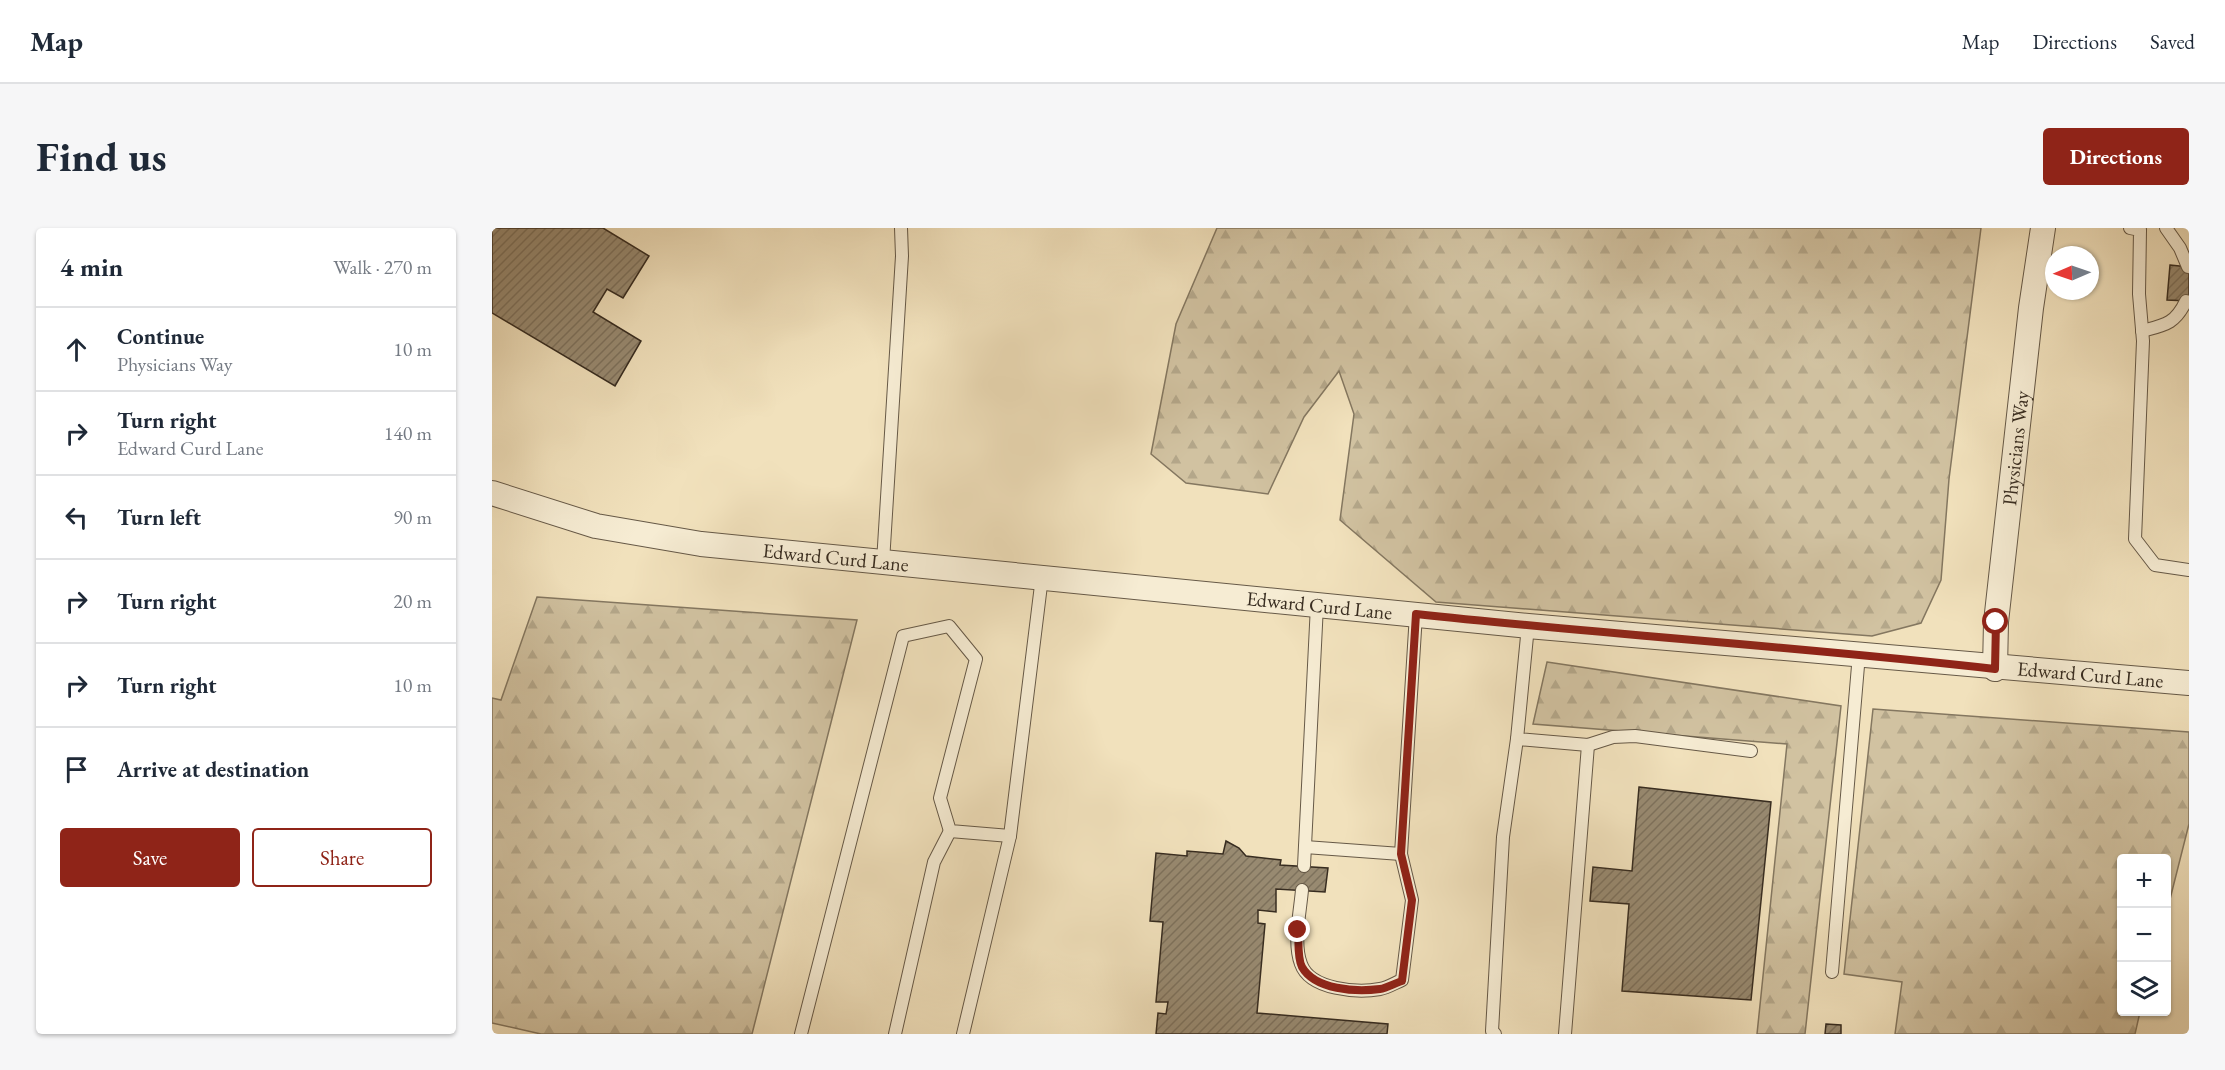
<!DOCTYPE html>
<html lang="en">
<head>
<meta charset="utf-8">
<style>
	body { margin:0; font-family:"EB Garamond",serif; background:#f6f6f7; color:#1f2937 }
	.controls { position:absolute; right:18px; bottom:18px; display:grid; overflow:hidden; border-radius:6px; box-shadow:0 2px 4px #0004 }
	.controls button { width:54px; height:54px; display:grid; place-items:center; padding:0; border:0; border-bottom:2px solid #e0e1e3; background:#fff; color:#1f2937; font:30px sans-serif }
	.compass { position:absolute; left:1553px; top:18px; width:54px; height:54px; border-radius:50%; background:#fff; box-shadow:0 2px 4px #0004; rotate:268deg }
	.stop { position:absolute; width:18px; height:18px; margin:-14px; border:4px solid #8f2418; border-radius:50%; background:#fff }
	.stop.end { background:#8f2418; border-color:#fff; box-shadow:0 2px 6px #0008 }
	.list { margin:0; padding:0; list-style:none }
	h2 { display:flex; justify-content:space-between; align-items:center; height:78px; margin:0; padding:0 24px; font-size:26px }
	h2 small { font-size:20px; font-weight:400; color:#747a83 }
	.list li { display:grid; grid-template-columns:39px 1fr auto; gap:18px; align-items:center; box-sizing:border-box; height:84px; padding:0 24px; border-top:2px solid #e0e1e3 }
	.list b { display:block; font-size:22px; white-space:nowrap }
	.list p { margin:0; font-size:20px; white-space:nowrap; color:#747a83 }
	.list em { font-size:20px; font-style:normal; color:#747a83 }
	.actions { display:flex; gap:12px; padding:18px 24px }
	.actions a { flex:1; padding:14px 0; border:2px solid #8f2418; border-radius:6px; text-align:center; font-size:21px; color:#8f2418 }
	.actions .main { background:#8f2418; color:#fff }
	.icon { flex:none; width:33px; height:33px; fill:none; stroke:currentColor; stroke-width:2; stroke-linecap:round; stroke-linejoin:round }
	.map { position:relative; flex:none; width:1697px; height:806px; overflow:hidden; border-radius:6px }
	header { display:flex; align-items:center; gap:36px; box-sizing:border-box; height:84px; padding:0 30px; background:#fff; border-bottom:2px solid #e0e1e3 }
	header strong { font-size:28px }
	nav { display:flex; gap:33px; margin-inline-start:auto; font-size:21px }
	.intro { display:flex; align-items:center; justify-content:space-between; box-sizing:border-box; height:144px; padding:0 36px }
	h1 { margin:0; font-size:42px }
	.button { padding:15px 27px; border-radius:6px; background:#8f2418; color:#fff; font-size:21px; font-weight:700 }
	main { display:flex; gap:36px; padding:0 36px }
	aside { flex:1; background:#fff; border-radius:6px; box-shadow:0 2px 4px #0004 }
	.map>svg:first-child { display:block }
	.forest { fill:url(#forest-firs); stroke:#847760; stroke-width:1.5 }
	.building { fill:url(#building-hatch); stroke:#372c20; stroke-width:1.5 }
	.lines { fill:none; stroke-linecap:round; stroke-linejoin:round }
	.lane-casing { stroke:#665947; stroke-width:14 }
	.street-casing { stroke:#665947; stroke-width:26 }
	.lane { stroke:#f6ecd3; stroke-width:12 }
	.street { stroke:#f6ecd3; stroke-width:24 }
	.route { stroke:#8f2418; stroke-width:8 }
	.labels { text-anchor:middle; stroke-width:5; stroke-linejoin:round; paint-order:stroke }
	.street-label { font-size:20px; fill:#372c20; stroke:#f6ecd3 }
</style>
</head>
<body>
<header>
<strong>Map</strong>
<nav><a>Map</a><a>Directions</a><a>Saved</a></nav>
</header>
<div class="intro"><h1>Find us</h1><a class="button">Directions</a></div>
<main>
<aside>
<h2>4 min<small>Walk · 270 m</small></h2>
<ul class="list">
<li><svg class="icon" aria-label="ahead" viewBox="0 0 24 24"><path d="M12 20V5M6 11l6-6 6 6"/></svg><div><b>Continue</b><p>Physicians Way</p></div><em>10 m</em></li>
<li><svg class="icon" aria-label="right" viewBox="0 0 24 24"><path d="M7 20v-9h11M14 6l5 5-5 5"/></svg><div><b>Turn right</b><p>Edward Curd Lane</p></div><em>140 m</em></li>
<li><svg class="icon" aria-label="left" viewBox="0 0 24 24"><path d="M17 20v-9H6M10 6l-5 5 5 5"/></svg><div><b>Turn left</b></div><em>90 m</em></li>
<li><svg class="icon" aria-label="right" viewBox="0 0 24 24"><path d="M7 20v-9h11M14 6l5 5-5 5"/></svg><div><b>Turn right</b></div><em>20 m</em></li>
<li><svg class="icon" aria-label="right" viewBox="0 0 24 24"><path d="M7 20v-9h11M14 6l5 5-5 5"/></svg><div><b>Turn right</b></div><em>10 m</em></li>
<li><svg class="icon" aria-label="arrive" viewBox="0 0 24 24"><path d="M6 21V4h12l-3 4 3 4H6"/></svg><div><b>Arrive at destination</b></div></li>
</ul>
<div class="actions"><a class="main">Save</a><a>Share</a></div>
</aside>
<div class="map">
<svg width="1697" height="806" viewBox="0 0 1697 806">
	<defs>
		<pattern id="forest-firs" width="22" height="20" patternUnits="userSpaceOnUse" patternTransform="scale(1.5)"><rect width="22" height="20" fill="#d1c2a1"/><path d="M5 1l3.5 6h-7zM16 11l3.5 6h-7z" fill="#b4a78a"/></pattern>
		<pattern id="building-hatch" width="6" height="6" patternUnits="userSpaceOnUse" patternTransform="scale(1.5)"><rect width="6" height="6" fill="#988a71"/><path d="M-1 1l2-2M0 6l6-6M5 7l2-2" fill="none" stroke="#7d715c"/></pattern>
	</defs>
	<rect width="100%" height="100%" fill="#f1e1bc"/>
	<filter id="stains"><feTurbulence type="fractalNoise" baseFrequency=".00333" numOctaves="4"/><feColorMatrix values="0 0 0 0 .2 0 0 0 0 .09 0 0 0 0 .02 0 0 0 .5 -.17"/></filter>
	<radialGradient id="worn" r=".72"><stop offset=".6" stop-color="#630" stop-opacity="0"/><stop offset="1" stop-color="#630" stop-opacity=".3"/></radialGradient>
	<g class="forest">
		<polygon points="725,0 1489,0 1457,251 1449,352 1429,395 1380,408 944,374 848,292 862,186 847,143 812,189 776,266 694,255 659,226 684,96"/>
		<polygon points="45,369 365,392 260,806 49,806 0,795 0,470 9,472"/>
		<polygon points="1055,434 1349,478 1313,806 1265,806 1295,516 1041,496"/>
		<polygon points="1381,481 1697,504 1697,596 1675,683 1674,630 1630,630 1630,784 1648,784 1643,806 1403,806 1410,754 1352,746"/>
	</g>
	<g class="building">
		<polygon points="0,0 111,0 157,28 131,70 115,61 101,84 149,113 123,158 0,85"/>
		<polygon points="1678,37 1697,39 1697,73 1675,72"/>
		<polygon points="1147,559 1279,574 1259,772 1130,763 1137,676 1098,673 1101,639 1140,643"/>
		<polygon points="734,613 747,620 754,628 789,632 788,637 836,640 833,664 784,661 784,684 766,682 766,695 773,696 765,785 896,796 895,806 664,806 666,785 674,786 676,774 664,774 671,694 658,693 664,625 695,628 695,623 731,626"/>
		<polygon points="1334,796 1349,797 1349,806 1333,806"/>
	</g>
	<g class="lines">
		<defs>
			<g id="lane">
				<polyline points="1638,0 1648,2 1647,66 1651,113 1643,311 1663,337 1697,342"/>
				<polyline points="1674,0 1688,20 1696,39"/>
				<path d="M1650,103C1673,97 1683,96 1694,73"/>
				<polyline points="391,334 410,28 409,0"/>
				<polyline points="1036,398 1025,511 1096,517 1121,509 1143,508 1259,523"/>
				<polyline points="813,619 909,626"/>
				<polyline points="812,638 825,377"/>
				<path d="M810,662C808,685 801,715 809,736C818,762 866,765 888,761C895,760 903,755 910,752L920,672L909,626L924,386"/>
				<polyline points="1340,744 1367,426"/>
				<polyline points="309,806 411,408 457,398 484,431 448,570 458,603 518,608"/>
				<polyline points="403,806 442,634 458,603"/>
				<polyline points="471,806 518,608 550,349"/>
				<polyline points="1003,806 1000,803 1011,609 1025,511"/>
				<polyline points="1073,806 1096,517"/>
			</g>
			<g id="street">
				<path id="s1" d="M0,265L104,298L209,316L1036,398L1697,455"/>
				<path id="s2" d="M1503,441L1504,394L1539,80L1551,0"/>
			</g>
		</defs>
		<use href="#lane" class="lane-casing"/>
		<use href="#street" class="street-casing"/>
		<use href="#lane" class="lane"/>
		<use href="#street" class="street"/>
	</g>
	<g class="lines">
		<path class="route" d="M806,702C807,712 805,730 810,739C823,762 864,764 888,761C895,760 903,755 910,753L920,672L909,626L924,386C1117,407 1310,419 1503,441L1504,394"/>
	</g>
	<g class="labels">
		<g class="street-label">
			<text dy="7" stroke="none"><textPath href="#s2" startOffset="222">Physicians Way</textPath></text>
			<text dy="7" stroke="none"><textPath href="#s1" startOffset="351">Edward Curd Lane</textPath></text>
			<text dy="7" stroke="none"><textPath href="#s1" startOffset="837">Edward Curd Lane</textPath></text>
			<text dy="7" stroke="none"><textPath href="#s1" startOffset="1611">Edward Curd Lane</textPath></text>
		</g>
	</g>
	<rect width="100%" height="100%" filter="url(#stains)"/>
	<rect width="100%" height="100%" fill="url(#worn)"/>
</svg>
<div class="controls">
<button>+</button>
<button>−</button>
<button><svg class="icon" aria-label="layers" viewBox="0 0 24 24"><path d="M12 4l9 5-9 5-9-5zM3 14l9 5 9-5"/></svg></button>
</div>
<svg class="compass" viewBox="-18 -18 36 36"><path d="M0-13l5 13h-10z" fill="#e53935"/><path d="M0 13l5-13h-10z" fill="#747a83"/></svg>
<div class="stop" style="left:1504px;top:394px"></div>
<div class="stop end" style="left:806px;top:702px"></div>
</div>
</main>
</body>
</html>
